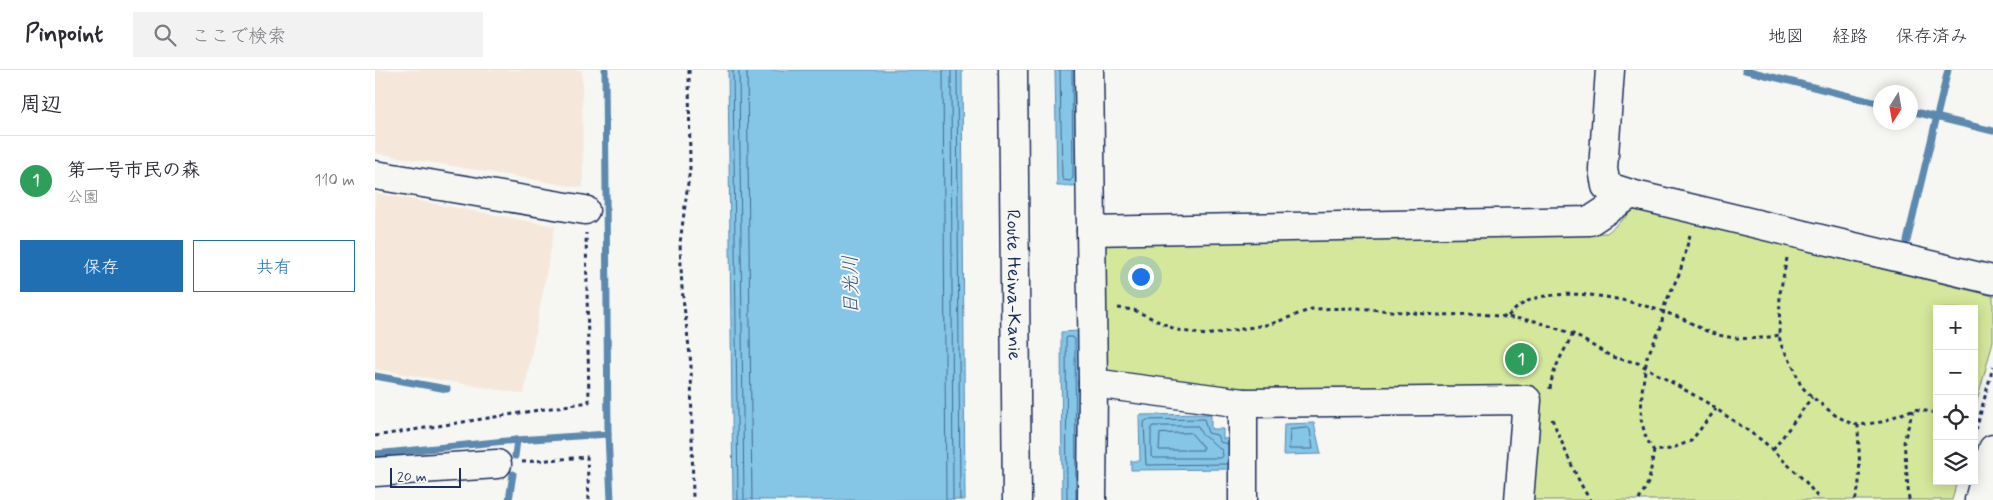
<!DOCTYPE html>
<html lang="ja">
<head>
<meta charset="utf-8">
<style>
	body { margin:0; font-family:Mynerve,"Klee One",sans-serif; background:#f2f2f3; color:#2b2b33 }
	.controls { position:absolute; right:15px; bottom:15px; display:grid; overflow:hidden; border-radius:0px; box-shadow:0 2px 12px #0003 }
	.controls button { width:45px; height:45px; display:grid; place-items:center; padding:0; border:0; border-bottom:1px solid #e1e1e2; background:#fff; color:#2b2b33; font:25px sans-serif }
	.compass { position:absolute; left:1498px; top:15px; width:45px; height:45px; border-radius:50%; background:#fff; box-shadow:0 2px 12px #0003; rotate:191deg }
	.scale { position:absolute; left:15px; bottom:12px; width:71px; box-sizing:border-box; padding-left:5px; border:2px solid #1b2f5e; border-top:0; font-size:14px; line-height:18px; white-space:nowrap; color:#1b2f5e; -webkit-text-stroke:4px #f6f6f2; paint-order:stroke }
	.you { position:absolute; left:765px; top:206px; width:18px; height:18px; margin:-12px; border:4px solid #fff; border-radius:50%; background:#1a73e8; box-shadow:0 0 0 8px #1a73e833 }
	.badge { display:grid; place-items:center; width:32px; height:32px; border-radius:50%; background:#1f6fb2; color:#fff; font-size:16px; font-weight:700 }
	.pin { position:absolute; translate:-50% -50%; border:2px solid #fff; box-shadow:0 1px 5px #0006 }
	.list { margin:0; padding:0; list-style:none }
	h2 { display:flex; justify-content:space-between; align-items:center; height:65px; margin:0; padding:0 20px; font-size:21px }
	h2 small { font-size:16px; font-weight:400; color:#7c7c81 }
	.list li { display:grid; grid-template-columns:32px 1fr auto; gap:15px; align-items:center; box-sizing:border-box; height:90px; padding:0 20px; border-top:1px solid #e1e1e2 }
	.list b { display:block; font-size:19px; white-space:nowrap }
	.list p { margin:0; font-size:16px; white-space:nowrap; color:#7c7c81 }
	.list em { font-size:16px; font-style:normal; color:#7c7c81 }
	.actions { display:flex; gap:10px; padding:15px 20px }
	.actions a { flex:1; padding:11px 0; border:1px solid #1f6fb2; border-radius:0px; text-align:center; font-size:18px; color:#1f6fb2 }
	.actions .main { background:#1f6fb2; color:#fff }
	.icon { flex:none; width:28px; height:28px; fill:none; stroke:currentColor; stroke-width:2; stroke-linecap:round; stroke-linejoin:round }
	.map { position:relative; flex:none; width:1618px; height:430px; overflow:hidden }
	header { display:flex; align-items:center; gap:30px; box-sizing:border-box; height:70px; padding:0 25px; background:#fff; border-bottom:1px solid #e1e1e2 }
	header strong { font-size:24px }
	nav { display:flex; gap:28px; margin-inline-start:auto; font-size:18px }
	.search { width:350px; height:45px; background:#f2f2f3; display:flex; align-items:center; gap:12px; box-sizing:border-box; padding:0 18px; border-radius:0px; color:#7c7c81; font-size:19px }
	main { display:flex }
	aside { flex:1; background:#fff }
	.map>svg:first-child { display:block }
	.built { fill:#f5e8da }
	.green { fill:#d5e79b; stroke:#788b7c }
	.water { fill:#85c5e5; stroke:#5b89af }
	.lines { fill:none; stroke-linecap:round; stroke-linejoin:round }
	.shore { stroke:#456b94; stroke-width:1 }
	.stream { stroke:#5b89af; stroke-width:7 }
	.minor-casing { stroke:#1b2f5e; stroke-width:31 }
	.major-casing { stroke:#1b2f5e; stroke-width:31 }
	.path { stroke:#1b2f5e; stroke-width:3; stroke-dasharray:4 4; stroke-linecap:butt }
	.minor { stroke:#f6f6f2; stroke-width:28 }
	.major { stroke:#f6f6f2; stroke-width:28 }
	.labels { text-anchor:middle; stroke-width:4; stroke-linejoin:round; paint-order:stroke }
	.street-label { font-size:19px; fill:#1b2f5e; stroke:#f6f6f2 }
	.water-label { font-size:20px; font-style:italic; fill:#365480; stroke:#f6f6f2 }
</style>
</head>
<body>
<header>
<strong>Pinpoint</strong>
<div class="search"><svg class="icon" aria-label="search" viewBox="0 0 24 24"><circle cx="10" cy="10" r="6"/><path d="M15 15l6 6"/></svg>ここで検索</div>
<nav><a>地図</a><a>経路</a><a>保存済み</a></nav>
</header>
<main>
<aside>
<h2>周辺<small></small></h2>
<ul class="list">
<li><span class="badge" style="background:#2e9e5b">1</span><div><b>第一号市民の森</b><p>公園</p></div><em>110 m</em></li>
</ul>
<div class="actions"><a class="main">保存</a><a>共有</a></div>
</aside>
<div class="map">
<svg width="1618" height="430" viewBox="0 0 1618 430">
	<rect width="100%" height="100%" fill="#f6f6f2"/>
	<filter id="ink" filterUnits="userSpaceOnUse"><feTurbulence type="fractalNoise" baseFrequency=".02" numOctaves="2"/><feDisplacementMap in="SourceGraphic" scale="10" xChannelSelector="R" yChannelSelector="G"/><feConvolveMatrix kernelMatrix="1 2 1 2 8 2 1 2 1" color-interpolation-filters="sRGB"/></filter>
	<g filter="url(#ink)">
		<g class="built">
			<polygon points="0,0 207,0 208,118 0,83"/>
			<polygon points="0,123 180,156 149,324 0,299"/>
		</g>
		<polygon class="green" points="1260,139 1618,226 1618,271 1599,343 1599,239 1562,239 1562,411 1582,411 1577,430 1150,430 1162,322 897,327 731,306 730,175 738,169 1232,163"/>
		<g class="water">
			<polygon points="353,0 587,0 590,430 358,430"/>
			<polygon points="680,0 701,0 703,116 682,116"/>
			<polygon points="705,261 706,430 687,430 686,262"/>
			<polygon points="836,344 836,359 848,359 848,369 859,368 859,399 756,400 756,391 765,391 764,345"/>
			<polygon points="939,353 946,384 908,385 909,354"/>
		</g>
		<g class="lines">
			<g class="shore">
				<polyline points="358,0 363,430"/>
				<polyline points="364,0 369,430"/>
				<polyline points="372,0 377,430"/>
				<polyline points="568,0 571,430"/>
				<polyline points="576,0 578,430"/>
				<polyline points="582,0 585,430"/>
				<polyline points="685,0 687,108 688,110 695,111 698,108 697,0"/>
				<path d="M778,356H823C829,371 827,363 837,372C841,375 842,378 847,380L848,386L846,388H778L776,386V359Z"/>
				<polygon points="933,358 935,360 938,379 914,379 915,360"/>
				<polygon points="816,363 828,377 828,380 784,380 785,364"/>
				<polyline points="853,374 845,372 842,365 833,363 829,349 772,350 769,352 771,395 853,394"/>
				<polyline points="692,430 691,269 692,267 697,267 700,269 701,430"/>
			</g>
			<g class="stream">
				<polyline points="230,0 233,364 236,430"/>
				<polyline points="1370,0 1506,34"/>
				<polyline points="1536,41 1618,61"/>
				<polyline points="1532,171 1573,0"/>
				<polyline points="0,306 72,319"/>
				<polyline points="0,384 142,370 233,364"/>
				<polyline points="140,386 142,370"/>
				<polyline points="134,430 138,404"/>
			</g>
			<defs>
				<g id="minor">
					<polyline points="714,0 718,313 717,430"/>
					<polyline points="1235,0 1228,99 1231,116 1256,124"/>
					<polyline points="0,105 210,140"/>
					<polyline points="716,161 1215,151 1256,124 1618,210"/>
					<polyline points="718,313 868,333 1152,330 1144,430"/>
					<polyline points="868,333 868,430"/>
					<polyline points="0,402 122,394"/>
					<polyline points="1604,430 1618,379"/>
				</g>
				<g id="major">
					<path id="s1" d="M638,0L642,430"/>
				</g>
			</defs>
			<use href="#minor" class="minor-casing"/>
			<use href="#major" class="major-casing"/>
			<g class="path">
				<polyline points="314,0 315,98 305,173 307,219 316,294 318,430"/>
				<polyline points="1315,165 1305,202 1290,234 1286,257 1272,287 1267,321 1266,349 1271,368 1279,381 1295,379 1316,371 1341,339"/>
				<polyline points="1412,188 1405,223 1404,265 1406,275 1418,296 1426,316 1437,327 1460,345 1475,353 1483,355 1506,352 1539,339 1562,343"/>
				<polyline points="743,238 759,240 802,260 831,265 896,254 937,239 982,238 1062,245 1107,244 1160,251 1198,264 1237,287 1263,293 1331,332 1388,371 1430,411 1445,430"/>
				<path d="M1133,246C1141,238 1150,231 1161,228C1167,226 1174,226 1180,225C1222,221 1266,233 1306,248C1317,253 1328,261 1340,264C1362,270 1382,270 1404,265"/>
				<path d="M1175,319C1177,300 1189,281 1198,264"/>
				<path d="M1177,349C1189,377 1199,404 1215,430"/>
				<polyline points="1601,360 1618,297"/>
				<polyline points="0,366 214,332 211,163"/>
				<polyline points="1398,380 1437,327"/>
				<polyline points="147,392 212,387 214,430"/>
				<polyline points="1264,430 1274,411 1279,381"/>
				<path d="M1480,430C1488,411 1483,376 1483,355"/>
				<polyline points="1534,430 1529,371 1538,340"/>
			</g>
			<use href="#minor" class="minor"/>
			<use href="#major" class="major"/>
		</g>
	</g>
	<g class="labels">
		<g class="street-label">
			<text dy="7" stroke="none"><textPath href="#s1" startOffset="215">Route Heiwa-Kanie</textPath></text>
		</g>
		<g class="water-label">
			<text transform="translate(475 215) rotate(-91)" y="7">日光川</text>
		</g>
	</g>
</svg>
<div class="controls">
<button>+</button>
<button>−</button>
<button><svg class="icon" aria-label="locate" viewBox="0 0 24 24"><circle cx="12" cy="12" r="6"/><path d="M12 2v4M12 18v4M2 12h4M18 12h4"/></svg></button>
<button><svg class="icon" aria-label="layers" viewBox="0 0 24 24"><path d="M12 4l9 5-9 5-9-5zM3 14l9 5 9-5"/></svg></button>
</div>
<svg class="compass" viewBox="-18 -18 36 36"><path d="M0-13l5 13h-10z" fill="#e53935"/><path d="M0 13l5-13h-10z" fill="#7c7c81"/></svg>
<div class="scale">20 m</div>
<div class="you"></div>
<div class="pin badge" style="left:1146px;top:289px;background:#2e9e5b">1</div>
</div>
</main>
</body>
</html>
